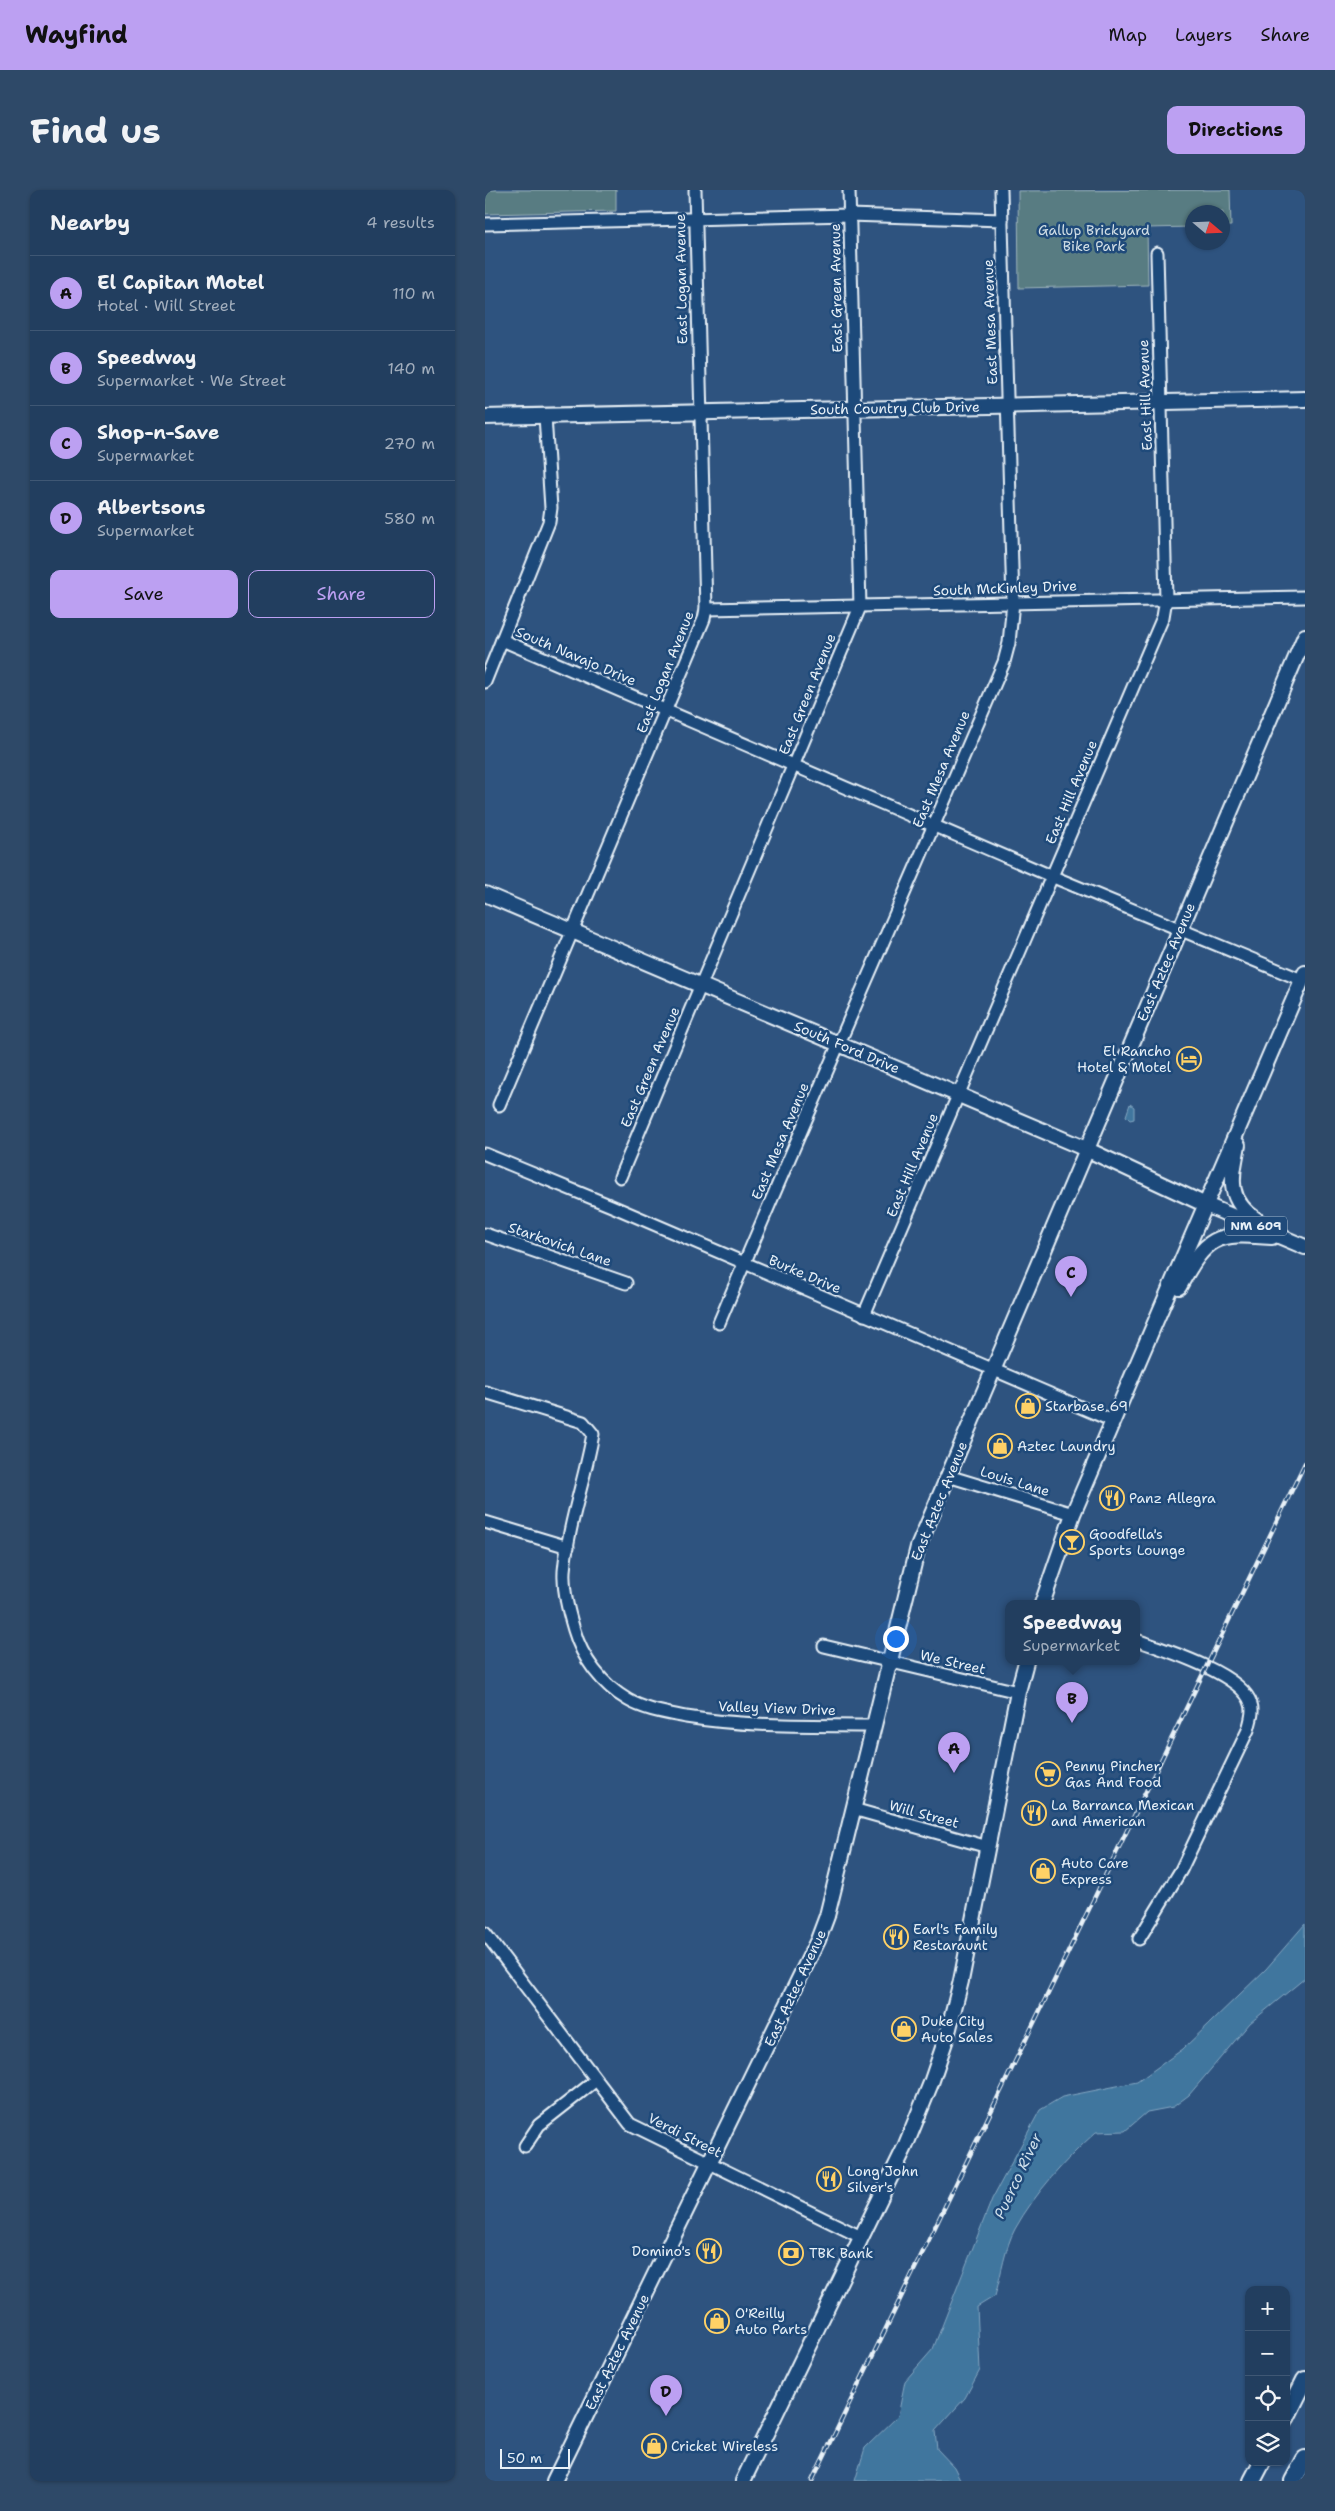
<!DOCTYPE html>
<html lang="en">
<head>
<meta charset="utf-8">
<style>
	body { margin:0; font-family:"Shantell Sans",sans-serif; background:#2e4968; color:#f1f3f6 }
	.controls { position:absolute; right:15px; bottom:15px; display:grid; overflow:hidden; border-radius:10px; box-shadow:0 1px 4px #0004 }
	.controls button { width:45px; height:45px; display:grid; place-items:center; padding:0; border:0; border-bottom:1px solid #3f5774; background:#223e5f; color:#f1f3f6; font:25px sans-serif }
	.compass { position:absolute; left:700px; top:15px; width:45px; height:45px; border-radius:50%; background:#223e5f; box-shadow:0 1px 4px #0004; rotate:109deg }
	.scale { position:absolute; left:15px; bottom:12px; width:70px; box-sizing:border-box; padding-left:5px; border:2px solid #e8f1f8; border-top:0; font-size:14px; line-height:18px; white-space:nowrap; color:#e8f1f8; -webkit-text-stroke:4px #1f4a7a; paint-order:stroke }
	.you { position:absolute; left:410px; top:1448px; width:18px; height:18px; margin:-12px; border:4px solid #fff; border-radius:50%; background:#1a73e8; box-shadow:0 0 0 8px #1a73e833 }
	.badge { display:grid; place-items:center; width:32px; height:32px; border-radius:50%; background:#bca0f2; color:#111; font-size:16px; font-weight:700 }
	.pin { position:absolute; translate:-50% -41px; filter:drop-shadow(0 1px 2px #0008) }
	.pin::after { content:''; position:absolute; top:26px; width:18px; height:15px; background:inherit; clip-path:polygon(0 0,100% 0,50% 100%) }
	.popup { position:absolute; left:520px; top:1410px; width:135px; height:65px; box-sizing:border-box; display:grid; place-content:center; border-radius:10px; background:#223e5f; filter:drop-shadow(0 1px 4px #0005); font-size:16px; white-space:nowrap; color:#a2aebd }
	.popup b { font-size:19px; color:#f1f3f6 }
	.popup::after { content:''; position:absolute; left:50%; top:100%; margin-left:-10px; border:10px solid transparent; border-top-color:#223e5f }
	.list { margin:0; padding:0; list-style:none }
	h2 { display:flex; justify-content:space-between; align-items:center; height:65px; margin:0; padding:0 20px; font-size:21px }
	h2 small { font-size:16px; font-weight:400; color:#a2aebd }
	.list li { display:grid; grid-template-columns:32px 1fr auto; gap:15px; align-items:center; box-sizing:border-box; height:75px; padding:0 20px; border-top:1px solid #3f5774 }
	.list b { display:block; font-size:19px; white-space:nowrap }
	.list p { margin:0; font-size:16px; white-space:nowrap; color:#a2aebd }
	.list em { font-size:16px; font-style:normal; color:#a2aebd }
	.actions { display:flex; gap:10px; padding:15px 20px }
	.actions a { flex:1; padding:11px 0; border:1px solid #bca0f2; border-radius:10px; text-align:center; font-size:18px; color:#bca0f2 }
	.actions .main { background:#bca0f2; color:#111 }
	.icon { flex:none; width:28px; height:28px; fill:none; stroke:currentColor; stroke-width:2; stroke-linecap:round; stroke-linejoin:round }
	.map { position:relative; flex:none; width:820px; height:2291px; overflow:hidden; border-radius:10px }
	header { display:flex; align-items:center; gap:30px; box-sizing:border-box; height:70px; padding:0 25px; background:#bca0f2; color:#111 }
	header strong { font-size:24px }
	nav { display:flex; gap:28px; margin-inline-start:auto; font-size:18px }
	.intro { display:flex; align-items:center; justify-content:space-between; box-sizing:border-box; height:120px; padding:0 30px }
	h1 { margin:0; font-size:35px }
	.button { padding:12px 22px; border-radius:10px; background:#bca0f2; color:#111; font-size:18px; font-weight:700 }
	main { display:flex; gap:30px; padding:0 30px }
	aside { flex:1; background:#223e5f; border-radius:10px; box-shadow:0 1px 4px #0004 }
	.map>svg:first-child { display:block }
	.green { fill:#587c82; stroke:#a0b6bd }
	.water { fill:#41769e; stroke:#84a7c2 }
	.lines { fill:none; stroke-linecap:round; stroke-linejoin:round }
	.minor-casing { stroke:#e8f1f8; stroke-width:15 }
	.major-casing { stroke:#e8f1f8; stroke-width:18 }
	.highway-casing { stroke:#e8f1f8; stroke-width:20 }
	.minor { stroke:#1f4a7a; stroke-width:11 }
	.major { stroke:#1f4a7a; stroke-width:14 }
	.highway { stroke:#1f4a7a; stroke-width:16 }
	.rail-casing { stroke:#e8f1f8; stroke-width:4.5 }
	.rail { stroke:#1f4a7a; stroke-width:2.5; stroke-dasharray:8; stroke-linecap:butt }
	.labels { text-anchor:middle; stroke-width:5; stroke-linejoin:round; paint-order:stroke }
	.shield { fill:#1f4a7a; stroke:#acbfd2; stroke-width:1 }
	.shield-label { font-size:12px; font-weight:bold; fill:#e8f1f8 }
	.park-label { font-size:14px; fill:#d2dfe6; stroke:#1f4a7a }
	.street-label { font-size:14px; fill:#e8f1f8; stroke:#1f4a7a }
	.poi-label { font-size:14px; fill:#e8f1f8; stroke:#1f4a7a; text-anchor:start }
	.water-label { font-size:15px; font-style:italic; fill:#cfdfea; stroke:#1f4a7a }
</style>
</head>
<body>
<header>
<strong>Wayfind</strong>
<nav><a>Map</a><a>Layers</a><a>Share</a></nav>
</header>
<div class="intro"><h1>Find us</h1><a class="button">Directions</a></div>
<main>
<aside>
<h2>Nearby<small>4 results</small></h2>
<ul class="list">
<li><span class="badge">A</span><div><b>El Capitan Motel</b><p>Hotel · Will Street</p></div><em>110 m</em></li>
<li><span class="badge">B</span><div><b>Speedway</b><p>Supermarket · We Street</p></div><em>140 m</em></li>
<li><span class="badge">C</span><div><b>Shop-n-Save</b><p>Supermarket</p></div><em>270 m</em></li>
<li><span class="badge">D</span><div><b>Albertsons</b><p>Supermarket</p></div><em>580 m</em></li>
</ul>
<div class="actions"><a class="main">Save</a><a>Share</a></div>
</aside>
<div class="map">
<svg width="820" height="2291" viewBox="0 0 820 2291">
	<rect width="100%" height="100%" fill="#2e537f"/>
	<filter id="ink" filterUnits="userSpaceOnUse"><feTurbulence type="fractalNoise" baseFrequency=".02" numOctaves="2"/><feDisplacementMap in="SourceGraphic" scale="10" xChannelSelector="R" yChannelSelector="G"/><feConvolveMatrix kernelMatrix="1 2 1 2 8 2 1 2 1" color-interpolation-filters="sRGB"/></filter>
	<g filter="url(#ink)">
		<g class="green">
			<polygon points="0,0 131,0 131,21 0,24"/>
			<polygon points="745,0 746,36 738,36 738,22 708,22 707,37 662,38 663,95 534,98 533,1"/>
		</g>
		<g class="water">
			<polygon points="645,914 649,917 649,929 645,930 641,926"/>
			<path d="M820,1734V1788L765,1833L704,1905L688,1917L662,1922L640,1941L611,1942C580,1970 550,2003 530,2039C520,2057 516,2086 510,2106L492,2117L495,2180L480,2208L450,2241L452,2259L469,2277L476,2291H370L380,2258L413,2226L420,2191L448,2159L507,2009L555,1920L577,1907L652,1892L698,1859L781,1779Z"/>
		</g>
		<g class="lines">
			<defs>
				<g id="minor">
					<polyline points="0,34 364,25 517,30"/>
					<polyline points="221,419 820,407"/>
					<polyline points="17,450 566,686 817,790"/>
					<polyline points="0,492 64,332 66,318 60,226"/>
					<polyline points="14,915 219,429 221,419 210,0"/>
					<polyline points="0,964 129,1017 628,1231"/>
					<polyline points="135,987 375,417 364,0"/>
					<polyline points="0,1044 141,1093"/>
					<polyline points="379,1125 678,427 681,409 672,63"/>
					<path d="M234,1133C327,912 425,693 519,472L524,453L528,412L516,0"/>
					<path d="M0,1202L98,1232L108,1244C100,1289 83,1335 79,1381C78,1401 83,1420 89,1440C97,1468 117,1495 143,1510C160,1520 182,1523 201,1527C263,1537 326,1535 389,1536"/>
					<polyline points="463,1286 588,1324"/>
					<polyline points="0,1332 83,1357"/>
					<path d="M651,1450C678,1459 758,1484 766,1514C769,1522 765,1532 763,1540L696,1680L654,1749"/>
					<polyline points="339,1456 533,1502"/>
					<polyline points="368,1619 503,1657"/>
					<polyline points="0,1743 145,1934 376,2047"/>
					<polyline points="40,1956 54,1935 110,1891"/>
				</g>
				<g id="major">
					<polyline points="0,227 820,209"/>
					<polyline points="0,704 601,959 721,1015 820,1057"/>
					<path d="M753,955C747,987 740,1009 772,1030"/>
					<path d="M694,1097C722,1046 730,1042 787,1047"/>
					<polyline points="557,1414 588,1324 820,783"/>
					<polyline points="69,2291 333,1750 342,1726 433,1357 820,446"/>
					<polyline points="258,2291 420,1957 446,1893 462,1846 476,1791 533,1502 541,1472"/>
				</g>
				<g id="highway">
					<polyline points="801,2228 820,2190"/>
					<polyline points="767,2291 777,2272"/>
					<polyline points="808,2291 820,2269"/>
				</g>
			</defs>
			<use href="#minor" class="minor-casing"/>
			<use href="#major" class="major-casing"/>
			<use href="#highway" class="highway-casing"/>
			<use href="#minor" class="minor"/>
			<use href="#major" class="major"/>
			<use href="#highway" class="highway"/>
			<defs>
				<polyline id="rail" points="327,2291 820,1273"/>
			</defs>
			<use href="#rail" class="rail-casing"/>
			<use href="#rail" class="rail"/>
		</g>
	</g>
	<defs>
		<symbol id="hotel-ring" viewBox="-11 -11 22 22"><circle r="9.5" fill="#1f4a7a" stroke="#ffd166" stroke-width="1.5"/><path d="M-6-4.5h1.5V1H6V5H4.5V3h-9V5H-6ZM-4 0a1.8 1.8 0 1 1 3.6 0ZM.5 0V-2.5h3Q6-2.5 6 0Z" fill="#ffd166"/></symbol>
		<symbol id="shop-ring" viewBox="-11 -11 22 22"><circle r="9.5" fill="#1f4a7a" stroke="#ffd166" stroke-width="1.5"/><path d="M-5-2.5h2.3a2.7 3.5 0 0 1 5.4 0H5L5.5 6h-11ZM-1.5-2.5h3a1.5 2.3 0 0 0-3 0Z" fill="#ffd166"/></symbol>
		<symbol id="restaurant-ring" viewBox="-11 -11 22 22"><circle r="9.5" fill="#1f4a7a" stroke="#ffd166" stroke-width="1.5"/><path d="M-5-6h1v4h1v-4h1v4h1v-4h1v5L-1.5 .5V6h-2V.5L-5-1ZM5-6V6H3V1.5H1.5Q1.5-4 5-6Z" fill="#ffd166"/></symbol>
		<symbol id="bar-ring" viewBox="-11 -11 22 22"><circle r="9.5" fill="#1f4a7a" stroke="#ffd166" stroke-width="1.5"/><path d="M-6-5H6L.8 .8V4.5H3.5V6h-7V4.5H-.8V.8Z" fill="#ffd166"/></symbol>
		<symbol id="supermarket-ring" viewBox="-11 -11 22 22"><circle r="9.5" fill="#1f4a7a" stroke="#ffd166" stroke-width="1.5"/><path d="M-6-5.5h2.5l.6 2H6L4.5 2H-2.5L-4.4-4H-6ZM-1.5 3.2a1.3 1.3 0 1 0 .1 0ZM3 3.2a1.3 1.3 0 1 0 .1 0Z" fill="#ffd166"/></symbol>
		<symbol id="bank-ring" viewBox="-11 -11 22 22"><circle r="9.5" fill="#1f4a7a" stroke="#ffd166" stroke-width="1.5"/><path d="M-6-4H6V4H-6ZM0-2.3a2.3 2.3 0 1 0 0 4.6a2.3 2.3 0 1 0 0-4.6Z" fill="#ffd166"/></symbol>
	</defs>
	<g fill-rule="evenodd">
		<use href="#hotel-ring" x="690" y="855" width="28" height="28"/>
		<use href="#shop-ring" x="529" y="1202" width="28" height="28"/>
		<use href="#shop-ring" x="501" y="1242" width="28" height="28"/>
		<use href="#restaurant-ring" x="613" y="1294" width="28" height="28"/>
		<use href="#bar-ring" x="573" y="1338" width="28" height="28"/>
		<use href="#supermarket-ring" x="549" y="1570" width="28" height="28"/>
		<use href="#restaurant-ring" x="535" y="1609" width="28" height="28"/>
		<use href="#shop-ring" x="544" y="1667" width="28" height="28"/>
		<use href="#restaurant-ring" x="397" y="1733" width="28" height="28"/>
		<use href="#shop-ring" x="405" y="1825" width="28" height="28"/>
		<use href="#restaurant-ring" x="330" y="1975" width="28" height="28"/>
		<use href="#restaurant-ring" x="210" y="2047" width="28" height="28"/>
		<use href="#bank-ring" x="292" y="2049" width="28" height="28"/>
		<use href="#shop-ring" x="218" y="2117" width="28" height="28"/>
		<use href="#shop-ring" x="155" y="2242" width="28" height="28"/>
	</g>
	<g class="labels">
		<rect class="shield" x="740" y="1026.5" width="62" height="19" rx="4"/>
		<g class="shield-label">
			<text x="771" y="1040">NM 609</text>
		</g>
		<g class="park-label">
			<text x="609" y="45">Gallup Brickyard<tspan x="609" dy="16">Bike Park</tspan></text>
		</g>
		<g class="street-label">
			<text transform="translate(196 89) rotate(-91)" y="5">East Logan Avenue</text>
			<text transform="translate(351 98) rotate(-91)" y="5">East Green Avenue</text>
			<text transform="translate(505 132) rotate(-92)" y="5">East Mesa Avenue</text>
			<text transform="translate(660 205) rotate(-92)" y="5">East Hill Avenue</text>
			<text transform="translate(410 218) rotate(-1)" y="5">South Country Club Drive</text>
			<text transform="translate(520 398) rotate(-2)" y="5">South McKinley Drive</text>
			<text transform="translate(91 466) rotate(23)" y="5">South Navajo Drive</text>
			<text transform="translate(180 482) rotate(-68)" y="5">East Logan Avenue</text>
			<text transform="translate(322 504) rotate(-68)" y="5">East Green Avenue</text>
			<text transform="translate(456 579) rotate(-67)" y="5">East Mesa Avenue</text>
			<text transform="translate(586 602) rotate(-67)" y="5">East Hill Avenue</text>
			<text transform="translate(681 772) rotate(-67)" y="5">East Aztec Avenue</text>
			<text transform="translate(362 857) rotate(23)" y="5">South Ford Drive</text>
			<text transform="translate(165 877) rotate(-67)" y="5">East Green Avenue</text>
			<text transform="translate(295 951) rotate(-67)" y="5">East Mesa Avenue</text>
			<text transform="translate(427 975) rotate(-67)" y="5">East Hill Avenue</text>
			<text transform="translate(75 1054) rotate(19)" y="5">Starkovich Lane</text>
			<text transform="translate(320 1084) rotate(23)" y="5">Burke Drive</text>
			<text transform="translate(530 1291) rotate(17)" y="5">Louis Lane</text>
			<text transform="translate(454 1311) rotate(-68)" y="5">East Aztec Avenue</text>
			<text transform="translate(468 1472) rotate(13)" y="5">We Street</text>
			<text transform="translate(292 1518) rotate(2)" y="5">Valley View Drive</text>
			<text transform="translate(439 1624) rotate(15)" y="5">Will Street</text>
			<text transform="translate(310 1798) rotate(-65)" y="5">East Aztec Avenue</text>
			<text transform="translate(200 1945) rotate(27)" y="5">Verdi Street</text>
			<text transform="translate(132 2162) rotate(-64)" y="5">East Aztec Avenue</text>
		</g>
		<g class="poi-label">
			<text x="686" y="866" text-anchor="end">El Rancho<tspan x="686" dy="16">Hotel &amp; Motel</tspan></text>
			<text x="560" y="1221">Starbase 69</text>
			<text x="532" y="1261">Aztec Laundry</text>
			<text x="644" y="1313">Panz Allegra</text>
			<text x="604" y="1349">Goodfella's<tspan x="604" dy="16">Sports Lounge</tspan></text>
			<text x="580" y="1581">Penny Pincher<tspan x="580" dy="16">Gas And Food</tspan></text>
			<text x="566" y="1620">La Barranca Mexican<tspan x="566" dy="16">and American</tspan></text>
			<text x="576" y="1678">Auto Care<tspan x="576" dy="16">Express</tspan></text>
			<text x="428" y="1744">Earl's Family<tspan x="428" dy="16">Restaraunt</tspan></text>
			<text x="436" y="1836">Duke City<tspan x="436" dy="16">Auto Sales</tspan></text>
			<text x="362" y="1986">Long John<tspan x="362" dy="16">Silver's</tspan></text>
			<text x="206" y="2066" text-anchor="end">Domino's</text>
			<text x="324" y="2068">TBK Bank</text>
			<text x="250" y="2128">O'Reilly<tspan x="250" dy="16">Auto Parts</tspan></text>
			<text x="186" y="2261">Cricket Wireless</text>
		</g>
		<g class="water-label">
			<text transform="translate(533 1986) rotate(-65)" y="5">Puerco River</text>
		</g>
	</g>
</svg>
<div class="controls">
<button>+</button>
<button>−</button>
<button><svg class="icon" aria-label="locate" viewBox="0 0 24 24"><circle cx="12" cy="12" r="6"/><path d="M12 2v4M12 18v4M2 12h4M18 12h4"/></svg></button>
<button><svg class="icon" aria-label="layers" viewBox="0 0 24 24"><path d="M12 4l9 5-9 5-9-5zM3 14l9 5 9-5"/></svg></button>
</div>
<svg class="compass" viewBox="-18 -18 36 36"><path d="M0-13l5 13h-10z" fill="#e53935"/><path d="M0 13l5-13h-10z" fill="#a2aebd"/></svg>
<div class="scale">50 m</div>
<div class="you"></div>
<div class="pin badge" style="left:469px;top:1583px">A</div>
<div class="pin badge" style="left:587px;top:1533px">B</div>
<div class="popup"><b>Speedway</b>Supermarket</div>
<div class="pin badge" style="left:586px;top:1107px">C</div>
<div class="pin badge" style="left:181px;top:2226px">D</div>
</div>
</main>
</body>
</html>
